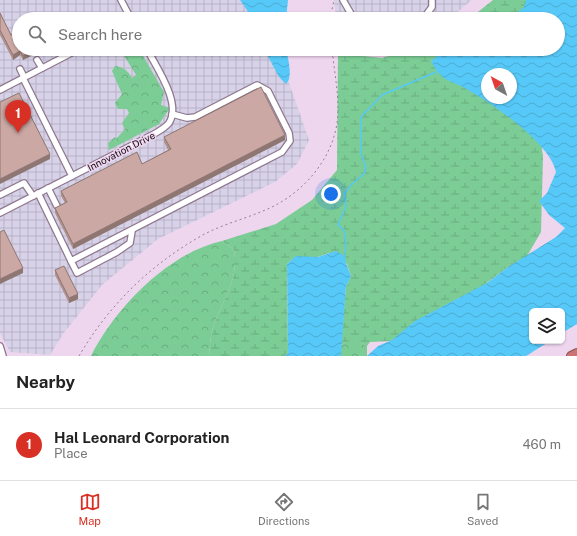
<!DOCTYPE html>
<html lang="en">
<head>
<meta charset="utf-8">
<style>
	body { margin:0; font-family:"Public Sans",sans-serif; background:#f6f6f6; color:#222 }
	.controls { position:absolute; right:12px; bottom:12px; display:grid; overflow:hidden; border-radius:6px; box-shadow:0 1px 3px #0004 }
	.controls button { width:36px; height:36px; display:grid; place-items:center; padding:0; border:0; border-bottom:1px solid #e0e0e0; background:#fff; color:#222; font:20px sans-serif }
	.compass { position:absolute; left:481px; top:68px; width:36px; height:36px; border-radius:50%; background:#fff; box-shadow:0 1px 3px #0004; rotate:320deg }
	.you { position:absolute; left:331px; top:194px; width:14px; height:14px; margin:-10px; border:3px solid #fff; border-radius:50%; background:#1a73e8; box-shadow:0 0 0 6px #1a73e833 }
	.badge { display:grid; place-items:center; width:26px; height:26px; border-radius:50%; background:#d93025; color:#fff; font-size:13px; font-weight:700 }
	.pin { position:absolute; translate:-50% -33px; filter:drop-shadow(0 1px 2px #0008) }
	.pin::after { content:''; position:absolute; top:21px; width:14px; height:12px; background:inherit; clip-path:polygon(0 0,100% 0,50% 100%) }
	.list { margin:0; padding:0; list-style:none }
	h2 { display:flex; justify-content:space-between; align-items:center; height:52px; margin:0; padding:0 16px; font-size:17px }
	h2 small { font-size:13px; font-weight:400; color:#767676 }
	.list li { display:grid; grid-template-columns:26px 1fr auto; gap:12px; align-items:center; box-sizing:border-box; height:72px; padding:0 16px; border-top:1px solid #e0e0e0 }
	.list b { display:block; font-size:15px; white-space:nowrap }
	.list p { margin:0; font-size:13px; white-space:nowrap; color:#767676 }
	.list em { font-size:13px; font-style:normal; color:#767676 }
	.icon { flex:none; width:22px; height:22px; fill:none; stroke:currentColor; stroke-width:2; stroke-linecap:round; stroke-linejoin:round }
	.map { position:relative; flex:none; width:577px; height:356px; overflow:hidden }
	.search { position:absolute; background:#fff; box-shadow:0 1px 3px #0004; left:12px; right:12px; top:12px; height:44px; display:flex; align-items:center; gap:10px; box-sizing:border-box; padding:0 14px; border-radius:22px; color:#767676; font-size:15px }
	.sheet { height:124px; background:#fff }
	nav { display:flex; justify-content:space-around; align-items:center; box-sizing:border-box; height:56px; border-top:1px solid #e0e0e0; background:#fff; font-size:11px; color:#767676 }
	nav a { display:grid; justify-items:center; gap:2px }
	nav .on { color:#d93025 }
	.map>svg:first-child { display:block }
	.industrial { fill:url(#industrial-grid) }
	.forest { fill:url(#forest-crowns) }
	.wetland { fill:url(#wetland-marsh); fill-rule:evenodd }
	.water { fill:url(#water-waves); fill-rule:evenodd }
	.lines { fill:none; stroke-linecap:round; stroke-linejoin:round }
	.stream { stroke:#57c9f8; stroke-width:1.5 }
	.minor-casing { stroke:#8e788e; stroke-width:8 }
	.highway-casing { stroke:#8c5154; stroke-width:10 }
	.path { stroke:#928092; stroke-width:1; stroke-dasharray:2 3; stroke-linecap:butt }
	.minor { stroke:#fff; stroke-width:5.5 }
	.highway { stroke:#cb7475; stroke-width:8 }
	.wall { fill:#af908d }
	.shaded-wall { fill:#8e7673 }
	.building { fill:#cba8a4; stroke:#8e7673 }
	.labels { text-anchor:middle; stroke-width:3; stroke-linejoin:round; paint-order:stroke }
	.street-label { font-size:10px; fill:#170f17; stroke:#efd6ef }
</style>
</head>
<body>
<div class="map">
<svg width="577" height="356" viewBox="0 0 577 356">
	<defs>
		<pattern id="industrial-grid" width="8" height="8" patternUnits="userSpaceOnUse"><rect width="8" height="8" fill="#d7d2e8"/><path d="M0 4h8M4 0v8" fill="none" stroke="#b8b3c6"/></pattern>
		<pattern id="forest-crowns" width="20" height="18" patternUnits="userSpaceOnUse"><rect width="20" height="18" fill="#7ccc95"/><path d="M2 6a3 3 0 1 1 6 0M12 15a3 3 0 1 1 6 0" fill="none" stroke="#6aae80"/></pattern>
		<pattern id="wetland-marsh" width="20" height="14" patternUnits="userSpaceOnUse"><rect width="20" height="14" fill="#7ccc95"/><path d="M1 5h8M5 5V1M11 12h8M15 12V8" fill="none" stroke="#6aae80"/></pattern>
		<pattern id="water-waves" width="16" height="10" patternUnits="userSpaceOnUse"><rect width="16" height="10" fill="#57c9f8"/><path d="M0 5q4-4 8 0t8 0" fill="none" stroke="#4babd4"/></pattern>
	</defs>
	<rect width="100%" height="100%" fill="#efd6ef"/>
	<g class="industrial">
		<polygon points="0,0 241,0 254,19 19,19 19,49 274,49 287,77 309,140 297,164 275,182 158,239 102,285 63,334 50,355 10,352 0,333"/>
		<polygon points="334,0 472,0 449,19 336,19"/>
	</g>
	<g class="forest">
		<path d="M120,49H139L164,92L161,105L170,108L159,124L109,150L108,143L115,137L116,139L125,129L122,123L129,113L127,109H118L115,103L122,94L112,71L115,66C124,67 128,71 132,78L136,75Z"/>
		<path d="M222,241L234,250C240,280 220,303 212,331C210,339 210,348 209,356H91C115,308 168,253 222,241Z"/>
		<polygon points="351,340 360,342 367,346 367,356 340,356 341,345"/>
	</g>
	<path class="wetland" d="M493,0H577L540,135L543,156L541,232L527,256L508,267L480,288L461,297L391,341L370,342L367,346C357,340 352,340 341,345L346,287L351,276L347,264L329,253C324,255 318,257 313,258C299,258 299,253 287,264L288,354L285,356H209C210,348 210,339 212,331C220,303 240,280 234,250L222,241L276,224L312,200L337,170L338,49H358L363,56L382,58L410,49H558V19H469ZM487,74H511V98H487Z"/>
	<g class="water">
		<polygon points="240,0 288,0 286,19 253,19"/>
		<path d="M526,0H577V324L562,333V311H532V341H550L526,356H367L378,346L392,340L415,321L487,283L508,267L556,237L565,228L549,215L539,201L547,193L556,172C550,143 493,104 468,90C450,79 442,83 431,61L439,55L454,49H558V19H510L524,7ZM487,74H511V98H487Z"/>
		<path d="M264,49H287C287,58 294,77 286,84L279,77Z"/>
		<polygon points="336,251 343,255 351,276 346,287 341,356 285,356 288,353 287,264 296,256 318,257"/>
	</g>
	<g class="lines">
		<path class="stream" d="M345,259C345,248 349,231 338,225L346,206L345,193L352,184L364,174L366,168L361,153V117L382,95L436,72"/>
		<defs>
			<g id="minor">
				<polyline points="121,0 131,19"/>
				<polyline points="343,0 354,19"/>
				<polyline points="423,19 432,7 432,0"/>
				<polyline points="37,60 42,68"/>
				<polyline points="20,69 24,77"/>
				<polyline points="23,78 72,176"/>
				<polyline points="0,90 79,49"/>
				<polyline points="48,188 57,206"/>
				<polyline points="38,193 71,261 282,152 290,141 289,133 268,91 257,85 195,117 187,118 172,114"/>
				<polyline points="0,195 24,183 33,196"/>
				<path d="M0,213L154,134C159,131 165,128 169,123C182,103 156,67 147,49"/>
				<polyline points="71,261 77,273 117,252 130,243 132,231"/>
				<polyline points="0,346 3,356"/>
			</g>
			<polyline id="highway" points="571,356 577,353"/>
		</defs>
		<use href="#minor" class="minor-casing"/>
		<use href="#highway" class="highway-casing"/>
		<g class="path">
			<polyline points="330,19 334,0"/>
			<path d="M79,356C109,305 150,265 201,236C224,223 250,218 274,206C309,188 338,151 338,110C338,89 334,69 332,49"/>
		</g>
		<use href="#minor" class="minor"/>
		<use href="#highway" class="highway"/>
	</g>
	<g class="wall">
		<polygon points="0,13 11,35 19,49 33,55 23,60 20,55 13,60 0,35"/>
		<polygon points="164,137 285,140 73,249 55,213 55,208 65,203 61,196 61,191 142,164 168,150 164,142"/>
		<polygon points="55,270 78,299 69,303 55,275"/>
	</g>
	<g class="shaded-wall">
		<polygon points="33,50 33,55 23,60 23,56"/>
		<polygon points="20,51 20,55 13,60 13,55"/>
		<polygon points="285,135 285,140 73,249 73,244"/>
		<polygon points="50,154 50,159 0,184 0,179"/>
		<polygon points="23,268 23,273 0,284 0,279"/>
		<polygon points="78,294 78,299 69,303 69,298"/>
	</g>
	<g class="building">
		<polygon points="0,13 11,35 18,31 19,33 19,49 32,49 33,50 23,56 20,51 13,55 0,30"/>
		<polygon points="261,87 285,135 73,244 55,208 67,202 61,191 137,152 142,164 171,149 164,137"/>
		<polygon points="19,93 50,154 0,179 0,102"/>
		<polygon points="4,230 23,268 0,279 0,232"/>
		<polygon points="64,266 78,294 69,298 55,270"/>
	</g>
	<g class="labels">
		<g class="street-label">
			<text transform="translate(121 151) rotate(-27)" y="4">Innovation Drive</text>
		</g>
	</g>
</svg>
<div class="controls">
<button><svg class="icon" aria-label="layers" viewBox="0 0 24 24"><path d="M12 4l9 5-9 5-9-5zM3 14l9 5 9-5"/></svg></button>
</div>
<svg class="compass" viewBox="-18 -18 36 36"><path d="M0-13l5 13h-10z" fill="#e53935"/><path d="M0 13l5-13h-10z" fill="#767676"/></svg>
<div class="you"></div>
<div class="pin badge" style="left:18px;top:133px">1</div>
<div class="search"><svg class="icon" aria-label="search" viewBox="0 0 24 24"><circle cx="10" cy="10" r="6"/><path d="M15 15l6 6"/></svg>Search here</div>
</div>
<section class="sheet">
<h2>Nearby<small></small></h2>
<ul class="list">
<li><span class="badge">1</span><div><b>Hal Leonard Corporation</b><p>Place</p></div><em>460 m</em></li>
</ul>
</section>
<nav>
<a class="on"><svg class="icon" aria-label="map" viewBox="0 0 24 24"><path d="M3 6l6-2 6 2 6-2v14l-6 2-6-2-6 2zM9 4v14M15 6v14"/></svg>Map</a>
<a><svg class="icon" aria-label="directions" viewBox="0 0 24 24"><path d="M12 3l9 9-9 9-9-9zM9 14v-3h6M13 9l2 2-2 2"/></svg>Directions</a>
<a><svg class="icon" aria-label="saved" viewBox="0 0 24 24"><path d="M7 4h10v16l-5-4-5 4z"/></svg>Saved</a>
</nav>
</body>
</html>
